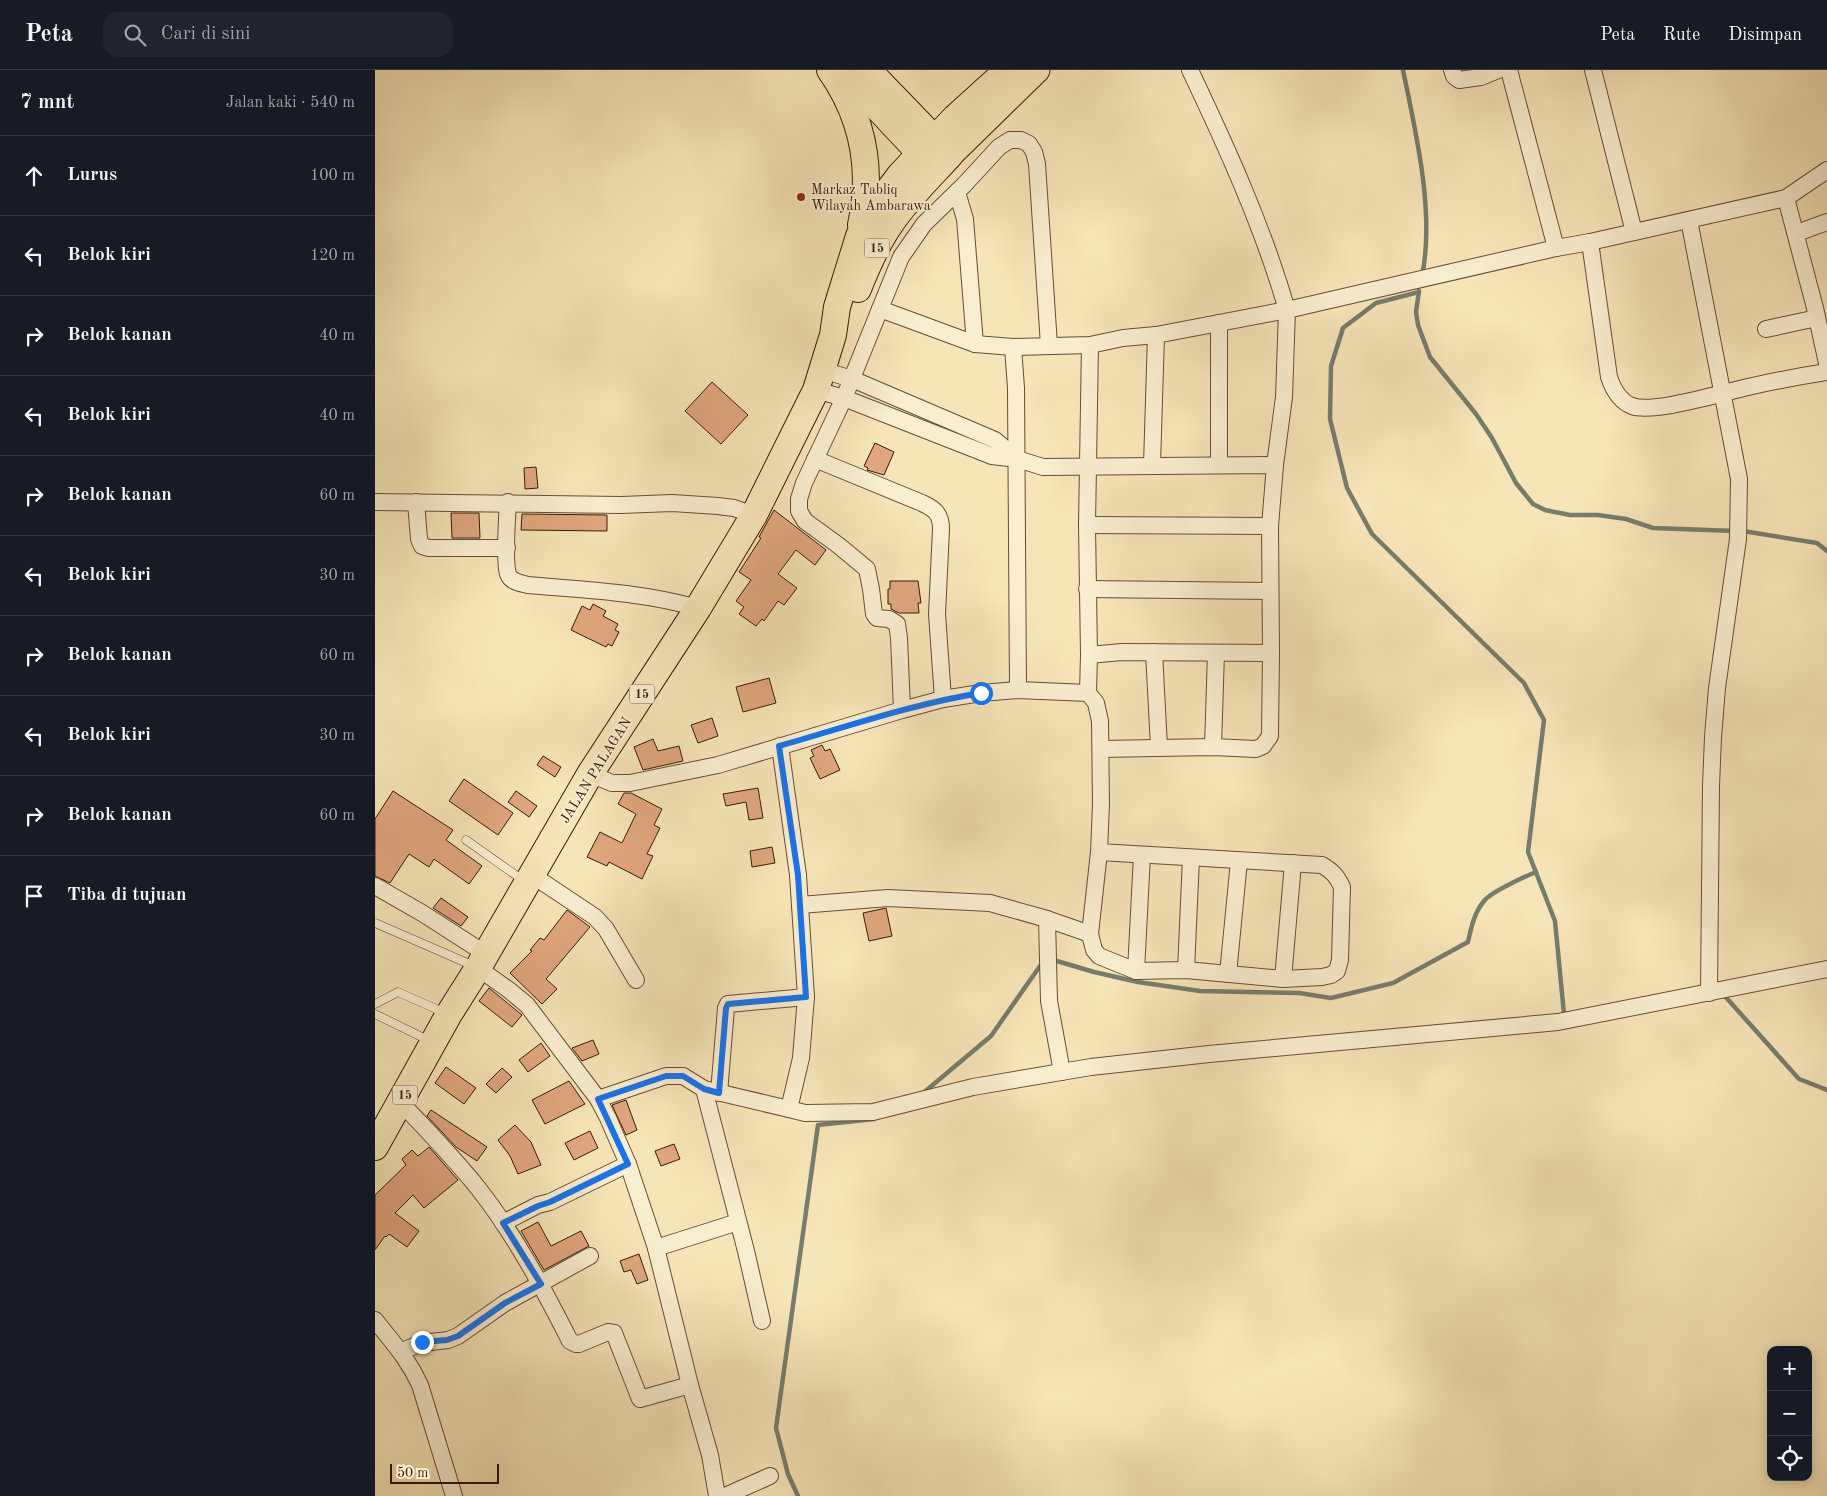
<!DOCTYPE html>
<html lang="id">
<head>
<meta charset="utf-8">
<style>
	body { margin:0; font-family:"Old Standard TT",serif; background:#20242c; color:#f1f3f6 }
	.controls { position:absolute; right:15px; bottom:15px; display:grid; overflow:hidden; border-radius:10px; box-shadow:0 2px 12px #0003 }
	.controls button { width:45px; height:45px; display:grid; place-items:center; padding:0; border:0; border-bottom:1px solid #363941; background:#171b24; color:#f1f3f6; font:25px sans-serif }
	.scale { position:absolute; left:15px; bottom:12px; width:109px; box-sizing:border-box; padding-left:5px; border:2px solid #3a1909; border-top:0; font-size:14px; line-height:18px; white-space:nowrap; color:#3a1909; -webkit-text-stroke:4px #f9eed0; paint-order:stroke }
	.stop { position:absolute; width:15px; height:15px; margin:-11px; border:4px solid #1a73e8; border-radius:50%; background:#fff }
	.stop.end { background:#1a73e8; border-color:#fff; box-shadow:0 1px 5px #0008 }
	.list { margin:0; padding:0; list-style:none }
	h2 { display:flex; justify-content:space-between; align-items:center; height:65px; margin:0; padding:0 20px; font-size:21px }
	h2 small { font-size:16px; font-weight:400; color:#9ea1a6 }
	.list li { display:grid; grid-template-columns:32px 1fr auto; gap:15px; align-items:center; box-sizing:border-box; height:80px; padding:0 20px; border-top:1px solid #363941 }
	.list b { display:block; font-size:19px; white-space:nowrap }
	.list em { font-size:16px; font-style:normal; color:#9ea1a6 }
	.icon { flex:none; width:28px; height:28px; fill:none; stroke:currentColor; stroke-width:2; stroke-linecap:round; stroke-linejoin:round }
	.map { position:relative; flex:none; width:1452px; height:1426px; overflow:hidden }
	header { display:flex; align-items:center; gap:30px; box-sizing:border-box; height:70px; padding:0 25px; background:#171b24; border-bottom:1px solid #363941 }
	header strong { font-size:24px }
	nav { display:flex; gap:28px; margin-inline-start:auto; font-size:18px }
	.search { width:350px; height:45px; background:#20242c; display:flex; align-items:center; gap:12px; box-sizing:border-box; padding:0 18px; border-radius:15px; color:#9ea1a6; font-size:19px }
	main { display:flex }
	aside { flex:1; background:#171b24 }
	.map>svg:first-child { display:block }
	.lines { fill:none; stroke-linecap:round; stroke-linejoin:round }
	.stream { stroke:#757d6d; stroke-width:4.5 }
	.building { fill:#e0a67e; stroke:#3a1909 }
	.service-casing { stroke:#694c34; stroke-width:9 }
	.minor-casing { stroke:#694c34; stroke-width:18 }
	.primary-casing { stroke:#3a1909; stroke-width:27 }
	.trunk-casing { stroke:#3a1909; stroke-width:28 }
	.service { stroke:#f9eed0; stroke-width:8 }
	.minor { stroke:#f9eed0; stroke-width:16 }
	.primary { stroke:#f6e5b7; stroke-width:25 }
	.trunk { stroke:#f6e5b7; stroke-width:26 }
	.route { stroke:#1a73e8; stroke-width:6 }
	.poi-dot { fill:#8f2418; stroke:#f9eed0; stroke-width:2 }
	.labels { text-anchor:middle; stroke-width:4; stroke-linejoin:round; paint-order:stroke }
	.shield { fill:#f9eed0; stroke:#735945; stroke-width:1 }
	.shield-label { font-size:12px; font-weight:bold; fill:#3a1909 }
	.poi-label { font-size:14px; fill:#3a1909; stroke:#f9eed0; text-anchor:start }
	.street-label { font-size:14px; fill:#3a1909; stroke:#f9eed0 }
</style>
</head>
<body>
<header>
<strong>Peta</strong>
<div class="search"><svg class="icon" aria-label="search" viewBox="0 0 24 24"><circle cx="10" cy="10" r="6"/><path d="M15 15l6 6"/></svg>Cari di sini</div>
<nav><a>Peta</a><a>Rute</a><a>Disimpan</a></nav>
</header>
<main>
<aside>
<h2>7 mnt<small>Jalan kaki · 540 m</small></h2>
<ul class="list">
<li><svg class="icon" aria-label="ahead" viewBox="0 0 24 24"><path d="M12 20V5M6 11l6-6 6 6"/></svg><div><b>Lurus</b></div><em>100 m</em></li>
<li><svg class="icon" aria-label="left" viewBox="0 0 24 24"><path d="M17 20v-9H6M10 6l-5 5 5 5"/></svg><div><b>Belok kiri</b></div><em>120 m</em></li>
<li><svg class="icon" aria-label="right" viewBox="0 0 24 24"><path d="M7 20v-9h11M14 6l5 5-5 5"/></svg><div><b>Belok kanan</b></div><em>40 m</em></li>
<li><svg class="icon" aria-label="left" viewBox="0 0 24 24"><path d="M17 20v-9H6M10 6l-5 5 5 5"/></svg><div><b>Belok kiri</b></div><em>40 m</em></li>
<li><svg class="icon" aria-label="right" viewBox="0 0 24 24"><path d="M7 20v-9h11M14 6l5 5-5 5"/></svg><div><b>Belok kanan</b></div><em>60 m</em></li>
<li><svg class="icon" aria-label="left" viewBox="0 0 24 24"><path d="M17 20v-9H6M10 6l-5 5 5 5"/></svg><div><b>Belok kiri</b></div><em>30 m</em></li>
<li><svg class="icon" aria-label="right" viewBox="0 0 24 24"><path d="M7 20v-9h11M14 6l5 5-5 5"/></svg><div><b>Belok kanan</b></div><em>60 m</em></li>
<li><svg class="icon" aria-label="left" viewBox="0 0 24 24"><path d="M17 20v-9H6M10 6l-5 5 5 5"/></svg><div><b>Belok kiri</b></div><em>30 m</em></li>
<li><svg class="icon" aria-label="right" viewBox="0 0 24 24"><path d="M7 20v-9h11M14 6l5 5-5 5"/></svg><div><b>Belok kanan</b></div><em>60 m</em></li>
<li><svg class="icon" aria-label="arrive" viewBox="0 0 24 24"><path d="M6 21V4h12l-3 4 3 4H6"/></svg><div><b>Tiba di tujuan</b></div></li>
</ul>
</aside>
<div class="map">
<svg width="1452" height="1426" viewBox="0 0 1452 1426">
	<rect width="100%" height="100%" fill="#f6e5b7"/>
	<filter id="stains"><feTurbulence type="fractalNoise" baseFrequency=".004" numOctaves="4"/><feColorMatrix values="0 0 0 0 .2 0 0 0 0 .09 0 0 0 0 .02 0 0 0 .5 -.17"/></filter>
	<radialGradient id="worn" r=".72"><stop offset=".6" stop-color="#630" stop-opacity="0"/><stop offset="1" stop-color="#630" stop-opacity=".3"/></radialGradient>
	<g class="lines">
		<g class="stream">
			<path d="M1028,0C1041,63 1060,143 1047,206"/>
			<polyline points="1044,221 1041,242 1043,255 1055,287 1101,344 1117,368 1141,413 1158,434 1170,440 1195,445 1223,445 1251,449 1278,458 1360,461"/>
			<polyline points="1044,222 1001,233 968,258 956,296 955,349 972,418 997,464 1149,613 1169,650 1153,782 1180,851 1189,944 1193,944"/>
			<polyline points="1368,461 1442,473 1452,481"/>
			<path d="M677,892L682,891L719,902L763,912L825,921L924,923L956,928L1018,913L1093,872C1096,858 1099,843 1109,831C1116,822 1149,807 1161,802"/>
			<polyline points="1348,924 1424,1009 1452,1020"/>
			<polyline points="547,1024 616,966 665,896 669,895"/>
			<polyline points="423,1426 413,1404 401,1358 443,1055 499,1049"/>
		</g>
	</g>
	<g class="building">
		<polygon points="337,312 373,345 346,374 310,341"/>
		<polygon points="500,373 519,382 509,405 492,400 493,398 489,396"/>
		<polygon points="161,397 163,418 150,419 149,398"/>
		<polygon points="399,440 451,480 440,495 421,480 403,504 422,518 409,535 403,531 389,551 387,549 381,556 364,544 369,537 361,531 376,510 364,502 386,468 384,467"/>
		<polygon points="76,443 104,443 105,468 77,468"/>
		<polygon points="147,444 232,445 232,461 146,460"/>
		<polygon points="515,511 543,511 546,533 543,533 544,543 524,543 516,539 516,534 513,534 513,519 515,519"/>
		<polygon points="218,534 231,541 228,546 243,554 240,560 244,562 237,576 233,574 231,577 196,560 207,536 215,540"/>
		<polygon points="394,608 401,633 368,642 361,617"/>
		<polygon points="337,648 343,666 323,673 316,655"/>
		<polygon points="278,669 283,681 304,676 308,691 268,700 259,677"/>
		<polygon points="447,675 450,681 455,679 465,700 445,709 435,688 439,686 436,680"/>
		<polygon points="168,686 186,697 180,707 162,695"/>
		<polygon points="89,709 138,743 123,765 74,731"/>
		<polygon points="383,718 388,748 374,750 371,732 351,736 348,724"/>
		<polygon points="18,721 78,760 71,770 107,796 94,814 59,789 54,797 34,784 15,813 0,806 0,749"/>
		<polygon points="141,721 162,736 154,747 133,732"/>
		<polygon points="249,723 256,723 287,739 279,755 285,758 272,784 278,786 267,809 234,792 232,796 212,787 225,762 247,773 261,744 243,734"/>
		<polygon points="397,777 400,793 377,797 375,781"/>
		<polygon points="66,828 93,847 86,856 58,838"/>
		<polygon points="511,838 517,866 494,871 488,843"/>
		<polygon points="192,840 215,857 171,909 182,919 167,934 135,903 157,881 155,880 165,868 169,870"/>
		<polygon points="114,918 147,945 137,957 104,931"/>
		<polygon points="218,970 224,984 207,991 197,978"/>
		<polygon points="166,973 175,986 153,1002 144,990"/>
		<polygon points="71,997 101,1018 89,1034 60,1013"/>
		<polygon points="127,998 137,1007 121,1023 111,1014"/>
		<polygon points="194,1011 210,1034 170,1054 157,1030"/>
		<polygon points="251,1030 262,1060 251,1065 237,1035"/>
		<polygon points="56,1040 112,1077 102,1091 81,1077 52,1046"/>
		<polygon points="140,1055 156,1072 166,1095 143,1104 135,1086 123,1070"/>
		<polygon points="215,1061 223,1078 199,1090 190,1073"/>
		<polygon points="299,1074 305,1089 286,1096 280,1081"/>
		<polygon points="54,1077 83,1110 49,1138 38,1125 20,1143 44,1161 32,1177 14,1164 11,1167 10,1166 0,1180 0,1125 31,1095 27,1089 37,1080 43,1086"/>
		<polygon points="163,1152 176,1176 206,1161 214,1176 169,1200 146,1161"/>
		<polygon points="264,1184 273,1210 262,1214 256,1200 249,1202 245,1191"/>
	</g>
	<g class="lines">
		<defs>
			<g id="service">
				<polyline points="91,770 149,811"/>
				<polyline points="0,853 99,896"/>
				<polyline points="0,934 23,922 70,943"/>
				<polyline points="0,944 55,971"/>
			</g>
			<g id="minor">
				<path d="M815,0C852,78 888,157 912,240L1181,178L1215,172L1411,128L1452,100"/>
				<polyline points="1077,0 1079,6 1084,10 1106,7 1123,0"/>
				<polyline points="1134,0 1181,178"/>
				<polyline points="1218,0 1259,162"/>
				<polyline points="582,122 590,149 600,274"/>
				<polyline points="1411,128 1440,238 1452,293"/>
				<polyline points="1314,150 1364,409 1363,469 1342,618 1338,667 1336,716 1334,923"/>
				<polyline points="1422,163 1452,152"/>
				<path d="M1215,172L1234,307C1238,319 1244,331 1257,336C1278,344 1349,322 1373,317C1399,311 1426,306 1452,302"/>
				<polyline points="505,239 600,274 638,277 715,275 748,268 781,265 912,240 909,327 900,395"/>
				<polyline points="844,253 844,394"/>
				<polyline points="1391,259 1442,248"/>
				<polyline points="638,277 641,318 643,620"/>
				<polyline points="447,300 477,309 620,370 642,389"/>
				<polyline points="441,320 469,328 617,386 642,389 668,397 900,395 895,456 896,583 895,666 888,676 881,679 838,677 726,679"/>
				<path d="M440,389L547,433C560,439 566,444 566,459L562,544L568,629"/>
				<polyline points="777,395 781,265"/>
				<polyline points="0,432 246,435 297,433 343,436 359,438 379,445"/>
				<polyline points="41,432 44,469 47,476 54,478 132,478"/>
				<path d="M133,432C132,448 129,491 133,504C136,512 145,513 153,515C211,520 267,522 323,538"/>
				<polyline points="712,455 895,456"/>
				<polyline points="712,519 895,521"/>
				<polyline points="779,582 784,677"/>
				<polyline points="714,585 747,582 896,583"/>
				<polyline points="713,623 714,585 712,455 715,275"/>
				<polyline points="527,640 524,568 522,554 514,549 502,548 499,544 496,519 492,499 463,475 430,451 424,441 424,429 429,413 469,328 526,187 549,154 589,115 624,77 635,70 646,70 654,74 659,82 662,94 674,275"/>
				<polyline points="838,677 841,583"/>
				<path d="M215,704L237,713H255L343,695L527,640L568,629L606,623L643,620L713,623L721,633L725,651L726,734L724,782L715,864L719,880L724,886L761,901L811,900L908,909L947,907L956,905L962,901L965,890L967,817C962,806 957,801 947,795L724,782"/>
				<polyline points="157,805 220,847 231,859 261,910"/>
				<polyline points="0,816 47,843 111,884"/>
				<polyline points="425,835 513,828 615,833 672,849 715,864"/>
				<polyline points="672,849 674,931 687,1002"/>
				<polyline points="103,898 134,920 152,935 223,1029 233,1048 253,1094 281,1178 315,1315 335,1385 342,1426"/>
				<polyline points="811,900 816,788"/>
				<polyline points="761,901 767,785"/>
				<polyline points="853,904 864,791"/>
				<polyline points="908,909 918,793"/>
				<polyline points="329,1019 371,1181 387,1251"/>
				<polyline points="344,1023 351,938 353,934 431,927"/>
				<polyline points="223,1029 291,1006 308,1006 329,1019 414,1039 426,988 431,927 423,805 405,676"/>
				<path d="M26,1033C52,1060 79,1088 103,1118C140,1165 168,1218 195,1271L201,1274H204L233,1262L239,1263L265,1329L315,1315"/>
				<polyline points="414,1039 430,1043 498,1042 598,1017 716,997 834,984 1183,952 1452,899"/>
				<polyline points="128,1153 163,1135 175,1132 253,1094"/>
				<polyline points="281,1178 363,1152"/>
				<path d="M0,1250C18,1273 32,1287 45,1315L79,1426"/>
				<polyline points="27,1281 47,1273 73,1270 83,1266 130,1233 215,1186"/>
				<polyline points="350,1426 395,1406"/>
			</g>
			<g id="primary">
				<polyline points="559,69 580,47 632,0"/>
				<polyline points="575,85 662,0"/>
			</g>
			<g id="trunk">
				<path d="M455,0C488,47 498,99 486,155"/>
				<polyline points="467,0 557,96"/>
				<path d="M483,219C492,196 502,173 516,153C533,128 555,107 575,85L493,0"/>
				<polyline points="0,1077 74,944 103,898 215,704 323,538 379,445 441,320 458,265 462,237 484,166 506,130 525,105 559,69"/>
			</g>
		</defs>
		<use href="#service" class="service-casing"/>
		<use href="#minor" class="minor-casing"/>
		<use href="#primary" class="primary-casing"/>
		<use href="#trunk" class="trunk-casing"/>
		<use href="#service" class="service"/>
		<use href="#minor" class="minor"/>
		<use href="#primary" class="primary"/>
		<use href="#trunk" class="trunk"/>
	</g>
	<g class="lines">
		<path class="route" d="M47,1272L72,1270L83,1266L130,1233L166,1214L128,1153L163,1136L175,1132L253,1094L223,1029L291,1006H308L329,1019L344,1023L351,938L353,934L431,927L423,805L404,676C471,657 537,634 606,623"/>
	</g>
	<circle class="poi-dot" cx="426" cy="127" r="5"/>
	<g class="labels">
		<g class="shield">
			<rect x="489.5" y="168.5" width="25" height="19" rx="4"/>
			<rect x="254.5" y="614.5" width="25" height="19" rx="4"/>
			<rect x="17.5" y="1015.5" width="25" height="19" rx="4"/>
		</g>
		<g class="shield-label">
			<text x="502" y="182">15</text>
			<text x="267" y="628">15</text>
			<text x="30" y="1029">15</text>
		</g>
		<g class="poi-label">
			<text x="436" y="124">Markaz Tabliq<tspan x="436" dy="16">Wilayah Ambarawa</tspan></text>
		</g>
		<g class="street-label">
			<text transform="translate(220 700) rotate(-58)" y="5">JALAN PALAGAN</text>
		</g>
	</g>
	<rect width="100%" height="100%" filter="url(#stains)"/>
	<rect width="100%" height="100%" fill="url(#worn)"/>
</svg>
<div class="controls">
<button>+</button>
<button>−</button>
<button><svg class="icon" aria-label="locate" viewBox="0 0 24 24"><circle cx="12" cy="12" r="6"/><path d="M12 2v4M12 18v4M2 12h4M18 12h4"/></svg></button>
</div>
<div class="scale">50 m</div>
<div class="stop" style="left:606px;top:623px"></div>
<div class="stop end" style="left:47px;top:1272px"></div>
</div>
</main>
</body>
</html>
